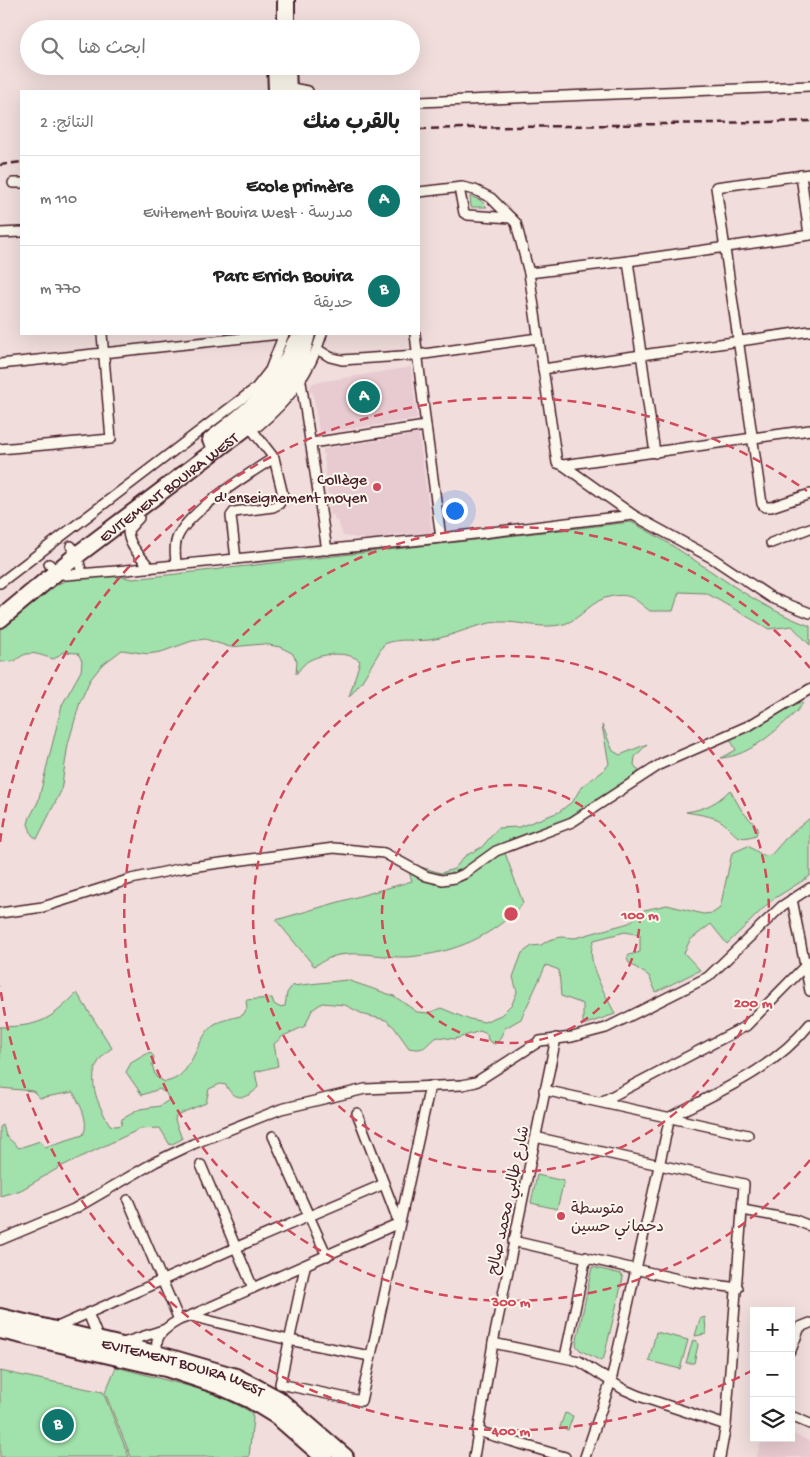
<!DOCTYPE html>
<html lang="ar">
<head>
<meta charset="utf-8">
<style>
	body { margin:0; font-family:"Gochi Hand","Playpen Sans Arabic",sans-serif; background:#f2f2f2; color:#222; direction:rtl }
	.controls { position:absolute; right:15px; bottom:15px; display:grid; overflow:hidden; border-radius:0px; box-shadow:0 5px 20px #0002 }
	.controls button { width:45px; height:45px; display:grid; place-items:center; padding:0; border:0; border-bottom:1px solid #e0e0e0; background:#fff; color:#222; font:25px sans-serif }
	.you { position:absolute; left:454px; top:510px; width:18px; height:18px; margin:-12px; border:4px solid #fff; border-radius:50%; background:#1a73e8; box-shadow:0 0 0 8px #1a73e833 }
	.badge { display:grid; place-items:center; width:32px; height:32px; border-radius:50%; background:#0f766e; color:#fff; font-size:16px; font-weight:700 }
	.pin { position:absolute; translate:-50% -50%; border:2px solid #fff; box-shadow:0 1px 5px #0006 }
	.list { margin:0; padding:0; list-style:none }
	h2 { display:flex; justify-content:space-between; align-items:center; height:65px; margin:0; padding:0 20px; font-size:21px }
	h2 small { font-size:16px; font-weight:400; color:#767676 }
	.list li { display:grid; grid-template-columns:32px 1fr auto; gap:15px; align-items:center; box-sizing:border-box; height:90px; padding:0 20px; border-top:1px solid #e0e0e0 }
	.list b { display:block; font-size:19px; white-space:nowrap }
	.list p { margin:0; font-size:16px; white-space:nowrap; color:#767676 }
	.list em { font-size:16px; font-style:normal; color:#767676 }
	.icon { flex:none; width:28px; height:28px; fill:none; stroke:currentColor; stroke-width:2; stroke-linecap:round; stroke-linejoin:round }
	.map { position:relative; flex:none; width:810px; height:1457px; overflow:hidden; direction:ltr }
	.search { position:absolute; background:#fff; box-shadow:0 5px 20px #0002; left:20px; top:20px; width:400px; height:55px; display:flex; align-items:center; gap:12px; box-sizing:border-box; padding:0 18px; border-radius:28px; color:#767676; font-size:19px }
	.panel { position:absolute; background:#fff; box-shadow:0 5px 20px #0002; left:20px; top:90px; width:400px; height:245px; border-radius:0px; direction:rtl }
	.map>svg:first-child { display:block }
	.built { fill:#e8cbd1 }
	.green { fill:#a1e1ab; stroke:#76806b }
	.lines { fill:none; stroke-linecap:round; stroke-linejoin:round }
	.street-casing { stroke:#4a1f2b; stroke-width:12 }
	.highway-casing { stroke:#4a1f2b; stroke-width:20 }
	.street { stroke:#fbf7ec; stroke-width:9 }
	.highway { stroke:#fbf7ec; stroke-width:16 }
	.rail { stroke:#4a1f2b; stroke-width:2.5; stroke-dasharray:8 4; stroke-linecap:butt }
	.ring { fill:none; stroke:#d1495b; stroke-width:2.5; stroke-dasharray:9 6 }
	.poi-dot { fill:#d1495b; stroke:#fbf7ec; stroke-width:2 }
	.labels { text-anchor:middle; stroke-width:4; stroke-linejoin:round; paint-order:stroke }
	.poi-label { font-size:16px; fill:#4a1f2b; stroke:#fbf7ec; text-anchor:end }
	.street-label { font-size:16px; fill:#4a1f2b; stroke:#fbf7ec }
	.centre { fill:#d1495b; stroke:#fbf7ec; stroke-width:2.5 }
	.ring-label { font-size:15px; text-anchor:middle; font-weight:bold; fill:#d1495b; stroke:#fbf7ec; stroke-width:4; stroke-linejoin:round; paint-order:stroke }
</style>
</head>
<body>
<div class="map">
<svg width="810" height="1457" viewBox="0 0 810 1457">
	<rect width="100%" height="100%" fill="#f0dddc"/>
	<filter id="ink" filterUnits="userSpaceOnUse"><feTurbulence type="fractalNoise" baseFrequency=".02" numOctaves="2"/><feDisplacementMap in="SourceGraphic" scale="10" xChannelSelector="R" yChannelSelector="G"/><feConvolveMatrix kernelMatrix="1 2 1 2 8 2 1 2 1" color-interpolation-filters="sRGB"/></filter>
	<g filter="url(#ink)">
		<g class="built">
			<polygon points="411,367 417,419 321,433 319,431 313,393 310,392 309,388 313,383"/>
			<polygon points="419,434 432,532 409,536 407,534 393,535 367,541 367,539 343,536 338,521 335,521 334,515 330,515 329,499 332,499 331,494 328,494 323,449"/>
			<polygon points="791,1433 810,1441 810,1457 756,1457 763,1438 791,1438"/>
		</g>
		<g class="green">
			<polygon points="470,196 480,200 487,207 471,207"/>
			<path d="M631,522C693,553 744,602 810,626V645L792,626L769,629L706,593L679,592L673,611H650C636,601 633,593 613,596C591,599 582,619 564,624C542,630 521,621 499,622C476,623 453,637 429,640C412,642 403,637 384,644L362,681L349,697L360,661C348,651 324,653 310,660C305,662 300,669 296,674L297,661L292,653L280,647L263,644L230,647L205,639L192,641L161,652L148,654L122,650L102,665L90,680L80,702L68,744L61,791L37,839L32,835L28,824L30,817L38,802L62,705L81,671L82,661L78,653L63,652L54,659C38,655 29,648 15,661L0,662V628C48,589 67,564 133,579Z"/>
			<path d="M800,701L803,703L797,711C777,730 750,756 721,758L736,750L730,739L766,722Z"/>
			<path d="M602,725L613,751L620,755L647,744L635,757L634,765L639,771C631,777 631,787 624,793C586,822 550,837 505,853L523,903C493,937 454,953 408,957C385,958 362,951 339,955C331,956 322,962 314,966L276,920L412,881L408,869L414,865L441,873L454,869L465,856L482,847L498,828L519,827L559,812L573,801L582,786L602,772L609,764Z"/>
			<path d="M730,790L742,811L758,828L756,835C731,844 735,827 717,819C707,815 696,814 686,812C705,809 716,804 730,790Z"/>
			<path d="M810,818V876L772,900L727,944L711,924L690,940L684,953L700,970L656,992L649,976L629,963L627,959L629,955L640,952V935L625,932L594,940C584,962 606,994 615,1014L583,1025V1004L561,996L559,970L546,965L521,1019L505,1028L498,1042L494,1044L488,1040L487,1034L480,1031L455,1039L438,1037C424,1043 429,1052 409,1048L394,1027L386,1020L365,1015L345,1005L322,1003L312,1010L305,1026L283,1036L274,1044L278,1066L255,1072L258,1087C248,1100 233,1101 226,1085L220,1084L209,1089L206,1103L176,1115L175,1120L182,1139L170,1145L160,1128L140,1129L62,1166L21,1190L0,1196V1127L3,1125L6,1136L19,1148L40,1141L45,1147L83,1135C90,1122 80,1104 73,1092L40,1098L33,1091L0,1088V1027C40,1026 49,1021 77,993L112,1048C82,1068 94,1099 110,1125L116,1126L121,1125L122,1119L140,1109L160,1106L169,1100L166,1093L159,1089L142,1095L126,1072L131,1063L150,1052L154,1057L152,1065L156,1077L165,1082C194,1077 193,1043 213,1025C220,1020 235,1018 243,1015L247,1008L246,1000L272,998L274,1004L279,1007L285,1006L287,993L292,986L347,980L394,996L417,1012L428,1013L441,1008L465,1018L484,1022L501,1015L512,1004L517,992L513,977L522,953L532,946L541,945L549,940L561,937L575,938L629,923L644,910L667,905L703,914L713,913L720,908L732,853L748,846L764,856L771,855L786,838Z"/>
			<polygon points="537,1175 564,1181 557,1209 531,1203"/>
			<polygon points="592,1267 621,1274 623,1278 604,1357 601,1361 580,1350 576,1345"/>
			<polygon points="705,1317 706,1334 695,1336 700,1319"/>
			<polygon points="656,1332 688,1340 680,1369 649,1361"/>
			<polygon points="693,1340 697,1341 698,1345 694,1363 686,1363"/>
			<polygon points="116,1367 215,1393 251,1412 253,1418 249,1457 131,1457 105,1393"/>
			<polygon points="0,1371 103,1392 129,1457 0,1457"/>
			<polygon points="565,1413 573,1416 568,1430 560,1427"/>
		</g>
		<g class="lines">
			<defs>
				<g id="street">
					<polyline points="286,87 308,91"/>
					<polyline points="419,102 810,86"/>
					<polyline points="810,174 716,187 762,504 765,507 771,507 810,494"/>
					<polyline points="801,175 809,235"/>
					<polyline points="13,183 21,183"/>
					<polyline points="459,188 464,213 468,215 511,218"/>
					<polyline points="419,192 462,187 475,190 491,198 516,223 529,273 557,463 563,465 810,430"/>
					<polyline points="0,233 21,232"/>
					<polyline points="628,261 655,453"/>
					<polyline points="529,273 628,261 810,235"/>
					<polyline points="415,334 426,426"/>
					<polyline points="317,349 330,357 342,360 417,355 538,338"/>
					<polyline points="0,364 281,334"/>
					<polyline points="543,369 810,331"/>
					<polyline points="301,382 327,550"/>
					<path d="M258,426C289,400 310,373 322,334"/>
					<polyline points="311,443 426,426 441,538"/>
					<polyline points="0,449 111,439 102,334"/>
					<polyline points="563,465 633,515 712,558 772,598 810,613"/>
					<path d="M139,518L128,530C128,546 141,556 150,568"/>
					<polyline points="771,543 810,528"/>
					<polyline points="71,546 77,555 82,573"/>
					<polyline points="236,559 231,516 234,512 273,507 279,504 283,495 274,458 253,431"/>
					<polyline points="49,564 56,572 66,575 116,571 441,538 633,515"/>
					<path d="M176,565C176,558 174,550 176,542C181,515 250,473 274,458"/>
					<polyline points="0,583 256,388 270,370 284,334"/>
					<polyline points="792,899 810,991"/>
					<polyline points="0,913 43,907 131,879 183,868 334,848 384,853 426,876 442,880 455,878 464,874 496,851 572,822 661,764 750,725 810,689"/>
					<polyline points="544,1090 748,1135"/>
					<polyline points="601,1102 746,1026 810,961"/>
					<polyline points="273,1136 327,1256"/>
					<polyline points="535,1137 744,1184 726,1425 720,1457"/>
					<polyline points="201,1165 253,1288"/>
					<polyline points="128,1200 179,1320 190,1316 399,1223 357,1113"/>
					<polyline points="743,1210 795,1220 810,1226"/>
					<polyline points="0,1240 74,1209 155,1162 193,1144 281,1109 365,1089 462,1085 476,1082 540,1041 572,1037 606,1028 708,977 782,906 810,888"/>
					<polyline points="513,1241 691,1282 738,1288"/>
					<polyline points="305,1267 280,1384 361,1401 430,1086"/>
					<polyline points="88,1313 99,1340"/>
					<polyline points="190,1316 289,1340 370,1356"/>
					<polyline points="55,1328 237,1247 384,1184"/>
					<polyline points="123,1343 163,1330"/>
					<polyline points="493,1343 579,1361 623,1389 639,1396 726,1425"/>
					<polyline points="791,1350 800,1327 810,1323"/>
					<path d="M160,1355C150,1338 165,1328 179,1320"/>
					<polyline points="565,1357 586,1257"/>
					<polyline points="791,1416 810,1424"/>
					<polyline points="477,1431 565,1457"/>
					<polyline points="474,1457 493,1343 556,1038"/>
					<path d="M585,1457L611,1381L670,1117C720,1091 774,1069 810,1024"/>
				</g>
				<g id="highway">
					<polyline points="286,29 286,0"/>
					<polyline points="276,66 277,91"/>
					<polyline points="287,66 288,91"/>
					<path d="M211,440C250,410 277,391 295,343"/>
					<path id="s1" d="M0,619L77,555L253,422L287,386L300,360L307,334"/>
					<path id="s2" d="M0,1317L160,1355L236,1377L278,1399L345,1457"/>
					<polyline points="0,1330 166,1368 220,1386 249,1399 277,1416 324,1457"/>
				</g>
			</defs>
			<use href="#street" class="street-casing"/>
			<use href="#highway" class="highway-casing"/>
			<use href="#street" class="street"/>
			<use href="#highway" class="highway"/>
			<g class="rail">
				<polyline points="419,129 810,121"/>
				<polyline points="0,165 21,162"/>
			</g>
		</g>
	</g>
	<g class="ring">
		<circle cx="511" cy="914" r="129"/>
		<circle cx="511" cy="914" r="258"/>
		<path d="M810 1160A387 387 0 1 1 810 668"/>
		<path d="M753 1370A516 516 0 0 1 0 986M0 842A516 516 0 0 1 807 491"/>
	</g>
	<g class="poi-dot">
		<circle cx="377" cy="487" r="5"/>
		<circle cx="561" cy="1216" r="5"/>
	</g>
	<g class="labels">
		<g class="poi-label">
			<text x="367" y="484">Collège<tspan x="367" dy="18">d'enseignement moyen</tspan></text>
			<text x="571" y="1213" text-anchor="start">متوسطة<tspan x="571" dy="18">دحماني حسين</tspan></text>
		</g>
		<g class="street-label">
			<text dy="6" stroke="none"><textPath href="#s1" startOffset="214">EVITEMENT BOUIRA WEST</textPath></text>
			<text transform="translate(507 1200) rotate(-78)" y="6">شارع طالبي محمد صالح</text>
			<text dy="6" stroke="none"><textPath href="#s2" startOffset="190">EVITEMENT BOUIRA WEST</textPath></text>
		</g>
	</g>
	<circle cx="511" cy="914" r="8" class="centre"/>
	<g class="ring-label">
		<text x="640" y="919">100 m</text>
		<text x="753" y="1007">200 m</text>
		<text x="511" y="1306">300 m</text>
		<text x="511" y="1435">400 m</text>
	</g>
</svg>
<div class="controls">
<button>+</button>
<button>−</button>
<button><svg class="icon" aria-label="layers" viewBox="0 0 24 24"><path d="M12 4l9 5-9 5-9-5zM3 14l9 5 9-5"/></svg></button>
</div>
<div class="you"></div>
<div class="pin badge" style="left:364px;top:397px">A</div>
<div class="pin badge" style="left:58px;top:1425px">B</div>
<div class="search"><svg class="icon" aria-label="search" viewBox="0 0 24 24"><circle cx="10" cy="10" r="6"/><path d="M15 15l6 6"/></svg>ابحث هنا</div>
<section class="panel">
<h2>بالقرب منك<small>النتائج: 2</small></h2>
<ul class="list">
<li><span class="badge">A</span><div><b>Ecole primère</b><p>مدرسة · Evitement Bouira West</p></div><em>110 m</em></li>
<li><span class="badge">B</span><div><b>Parc Errich Bouira</b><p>حديقة</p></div><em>770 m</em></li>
</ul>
</section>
</div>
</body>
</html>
